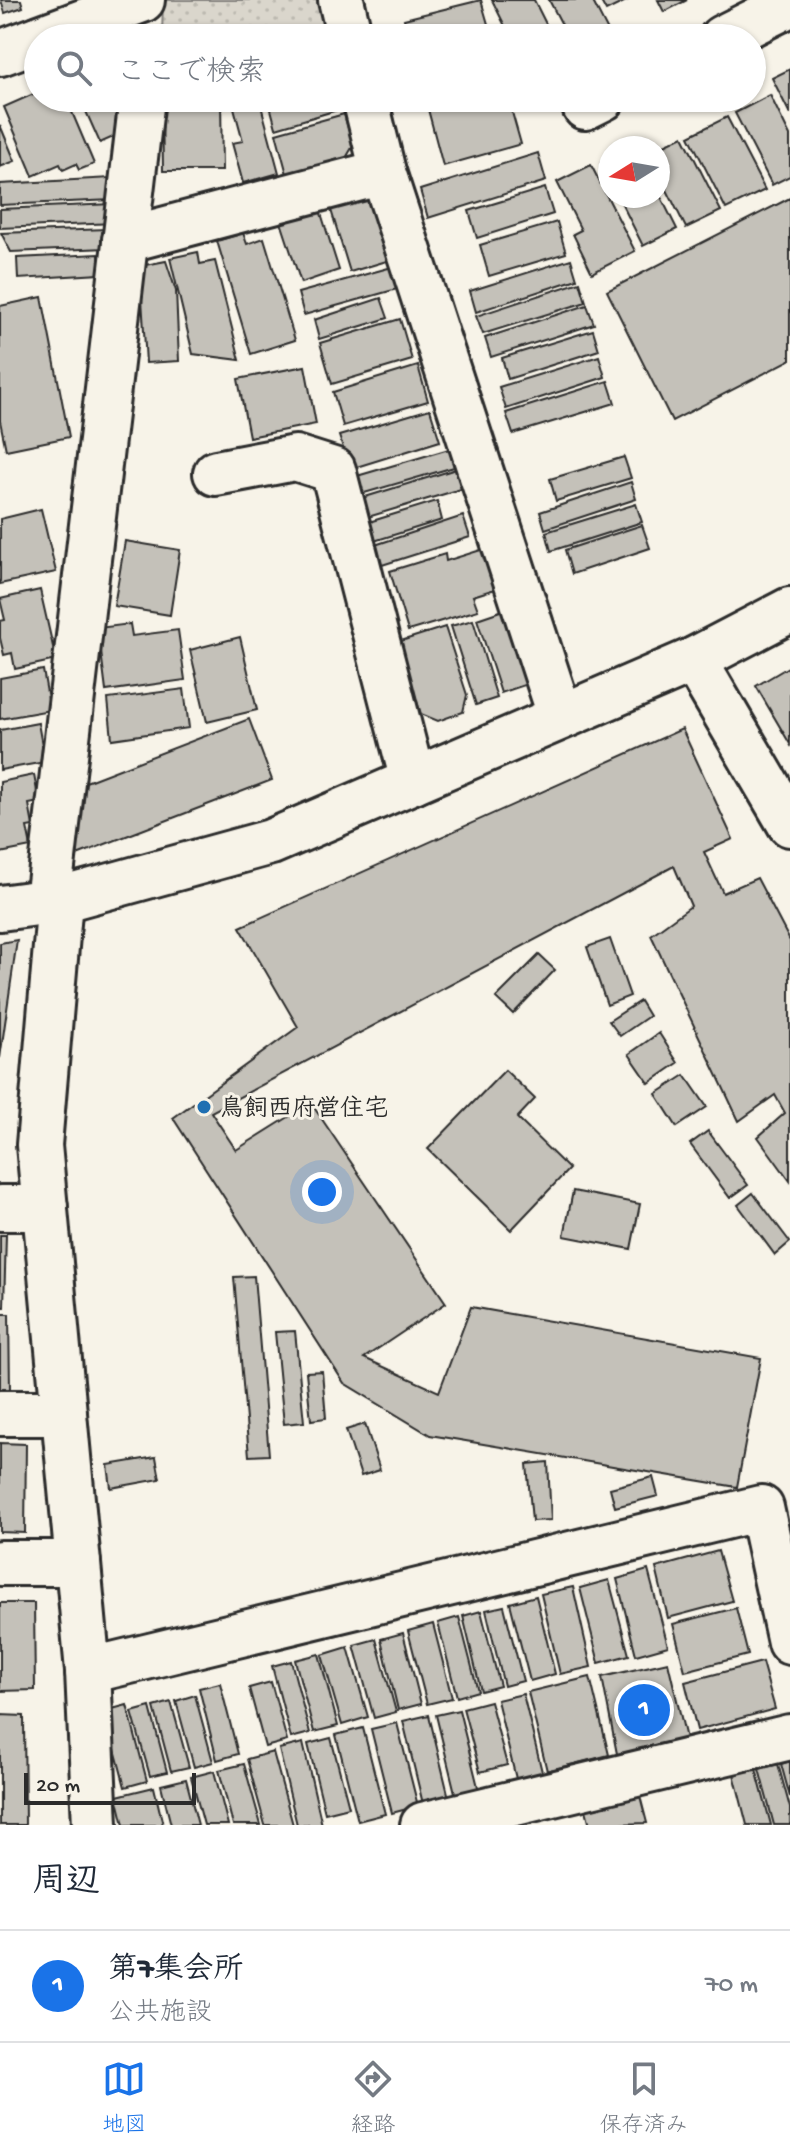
<!DOCTYPE html>
<html lang="ja">
<head>
<meta charset="utf-8">
<style>
	body { margin:0; font-family:"Gochi Hand","Klee One",sans-serif; background:#f2f2f3; color:#1f2937 }
	.compass { position:absolute; left:598px; top:136px; width:72px; height:72px; border-radius:50%; background:#fff; box-shadow:0 2px 6px #0004; rotate:259deg }
	.scale { position:absolute; left:24px; bottom:20px; width:172px; box-sizing:border-box; padding-left:8px; border:4px solid #2b2b2b; border-top:0; font-size:22px; line-height:28px; white-space:nowrap; color:#2b2b2b; -webkit-text-stroke:6px #f7f3e8; paint-order:stroke }
	.you { position:absolute; left:322px; top:1192px; width:28px; height:28px; margin:-20px; border:6px solid #fff; border-radius:50%; background:#1a73e8; box-shadow:0 0 0 12px #1a73e833 }
	.badge { display:grid; place-items:center; width:52px; height:52px; border-radius:50%; background:#1a73e8; color:#fff; font-size:26px; font-weight:700 }
	.pin { position:absolute; translate:-50% -50%; border:4px solid #fff; box-shadow:0 2px 8px #0006 }
	.list { margin:0; padding:0; list-style:none }
	h2 { display:flex; justify-content:space-between; align-items:center; height:104px; margin:0; padding:0 32px; font-size:34px }
	h2 small { font-size:26px; font-weight:400; color:#747a83 }
	.list li { display:grid; grid-template-columns:52px 1fr auto; gap:24px; align-items:center; box-sizing:border-box; height:112px; padding:0 32px; border-top:2px solid #e0e1e3 }
	.list b { display:block; font-size:30px; white-space:nowrap }
	.list p { margin:0; font-size:26px; white-space:nowrap; color:#747a83 }
	.list em { font-size:26px; font-style:normal; color:#747a83 }
	.icon { flex:none; width:44px; height:44px; fill:none; stroke:currentColor; stroke-width:2; stroke-linecap:round; stroke-linejoin:round }
	.map { position:relative; flex:none; width:790px; height:1825px; overflow:hidden }
	.search { position:absolute; background:#fff; box-shadow:0 2px 6px #0004; left:24px; right:24px; top:24px; height:88px; display:flex; align-items:center; gap:20px; box-sizing:border-box; padding:0 28px; border-radius:44px; color:#747a83; font-size:30px }
	.sheet { height:216px; background:#fff }
	nav { display:flex; justify-content:space-around; align-items:center; box-sizing:border-box; height:112px; border-top:2px solid #e0e1e3; background:#fff; font-size:22px; color:#747a83 }
	nav a { display:grid; justify-items:center; gap:4px }
	nav .on { color:#1a73e8 }
	.map>svg:first-child { display:block }
	.grass { fill:url(#grass-dots); stroke:#82807c; stroke-width:2 }
	.building { fill:#c4c1b9; stroke:#2b2b2b; stroke-width:2 }
	.lines { fill:none; stroke-linecap:round; stroke-linejoin:round }
	.minor-casing { stroke:#2b2b2b; stroke-width:50 }
	.minor { stroke:#f7f3e8; stroke-width:44 }
	.poi-dot { fill:#1f6fb2; stroke:#f7f3e8; stroke-width:3 }
	.labels { text-anchor:middle; stroke-width:6; stroke-linejoin:round; paint-order:stroke }
	.poi-label { font-size:24px; font-weight:bold; fill:#2b2b2b; stroke:#f7f3e8; text-anchor:start }
</style>
</head>
<body>
<div class="map">
<svg width="790" height="1825" viewBox="0 0 790 1825">
	<defs>
		<pattern id="grass-dots" width="8" height="8" patternUnits="userSpaceOnUse" patternTransform="scale(2)"><rect width="8" height="8" fill="#dad6cc"/><path d="M2 2h.1M6 6h.1" fill="none" stroke="#bbb8af" stroke-width="1.8" stroke-linecap="round"/></pattern>
	</defs>
	<rect width="100%" height="100%" fill="#f7f3e8"/>
	<filter id="ink" filterUnits="userSpaceOnUse"><feTurbulence type="fractalNoise" baseFrequency=".0125" numOctaves="2"/><feDisplacementMap in="SourceGraphic" scale="16" xChannelSelector="R" yChannelSelector="G"/><feConvolveMatrix kernelMatrix="1 2 1 2 8 2 1 2 1" color-interpolation-filters="sRGB"/></filter>
	<g filter="url(#ink)">
		<polygon class="grass" points="163,0 324,0 332,24 284,38 162,38"/>
		<g class="building">
			<polygon points="1,0 21,0 23,7 5,13"/>
			<polygon points="481,0 492,38 409,38 404,19"/>
			<polygon points="492,0 534,0 553,38 511,38"/>
			<polygon points="549,0 592,0 609,33 600,38 569,38"/>
			<polygon points="600,0 628,0 606,11"/>
			<polygon points="658,0 687,0 664,12"/>
			<polygon points="136,16 134,38 86,38"/>
			<polygon points="790,69 790,114 772,78"/>
			<polygon points="38,92 38,98 66,98 94,164 79,170 76,164 63,170 60,164 33,176 4,107"/>
			<polygon points="770,95 790,136 790,176 772,185 735,113"/>
			<polygon points="80,98 128,98 120,134 100,143"/>
			<polygon points="162,98 221,98 222,171 163,171"/>
			<polygon points="240,98 259,98 279,173 243,183 232,143 243,141 232,100"/>
			<polygon points="268,98 341,98 344,108 276,128"/>
			<polygon points="425,98 508,98 521,144 443,166"/>
			<polygon points="344,114 353,146 346,158 287,174 276,133"/>
			<polygon points="727,117 765,190 726,209 689,136"/>
			<polygon points="0,125 15,161 0,167"/>
			<polygon points="683,136 721,211 686,228 658,172 658,148"/>
			<polygon points="538,153 546,181 428,218 420,190"/>
			<polygon points="610,159 610,181 601,163"/>
			<polygon points="591,165 635,251 592,273 573,234 581,230 557,182"/>
			<polygon points="111,178 113,200 0,205 0,184"/>
			<polygon points="545,188 553,214 477,238 469,211"/>
			<polygon points="658,191 677,229 643,246 618,196 658,196"/>
			<polygon points="371,198 390,260 350,272 331,210"/>
			<polygon points="790,198 790,360 672,421 607,291"/>
			<polygon points="113,204 114,223 0,228 0,209"/>
			<polygon points="320,210 339,270 301,283 281,222"/>
			<polygon points="557,222 566,253 489,276 480,245"/>
			<polygon points="107,229 107,248 11,252 1,233"/>
			<polygon points="243,233 247,244 264,238 295,340 251,354 217,241"/>
			<polygon points="198,252 200,264 215,261 240,360 193,354 170,258"/>
			<polygon points="99,254 100,274 18,279 17,258"/>
			<polygon points="571,259 577,279 476,312 470,291"/>
			<polygon points="166,261 176,291 179,361 146,363 140,266"/>
			<polygon points="392,267 397,289 304,315 298,293"/>
			<polygon points="580,282 586,302 483,334 476,316"/>
			<polygon points="42,297 69,437 6,450 0,421 0,306"/>
			<polygon points="381,298 388,318 319,339 314,320"/>
			<polygon points="587,305 594,324 491,357 485,338"/>
			<polygon points="400,319 412,360 332,384 320,343"/>
			<polygon points="593,330 599,350 508,379 502,358"/>
			<polygon points="599,356 605,377 506,409 499,387"/>
			<polygon points="305,366 316,424 249,437 238,379"/>
			<polygon points="418,366 428,401 343,426 333,392"/>
			<polygon points="608,381 615,403 513,434 506,413"/>
			<polygon points="430,409 440,441 350,469 339,436"/>
			<polygon points="449,449 454,467 361,494 357,476"/>
			<polygon points="624,457 631,478 556,501 550,479"/>
			<polygon points="456,469 461,489 368,517 362,498"/>
			<polygon points="631,482 636,499 545,529 540,512"/>
			<polygon points="437,501 442,520 374,541 369,522"/>
			<polygon points="636,504 642,522 551,551 546,532"/>
			<polygon points="41,509 56,572 0,584 0,519"/>
			<polygon points="463,516 470,537 379,566 372,546"/>
			<polygon points="642,525 650,548 572,574 565,550"/>
			<polygon points="125,541 180,550 170,615 114,606"/>
			<polygon points="484,549 495,589 473,596 478,610 408,631 390,571 445,554 446,561"/>
			<polygon points="40,590 56,660 15,669 12,653 4,655 0,638 0,621 5,620 0,599"/>
			<polygon points="506,609 530,683 501,693 477,619"/>
			<polygon points="473,620 497,698 476,705 451,626"/>
			<polygon points="130,624 132,636 178,630 185,680 106,691 98,628"/>
			<polygon points="445,627 467,695 463,712 438,721 421,714 398,642"/>
			<polygon points="240,637 257,710 207,722 190,650"/>
			<polygon points="790,666 790,744 756,686"/>
			<polygon points="43,670 50,710 0,719 0,678"/>
			<polygon points="184,689 189,728 112,739 108,699"/>
			<polygon points="249,719 272,780 77,855 78,785"/>
			<polygon points="38,723 45,762 0,770 0,730"/>
			<polygon points="682,729 733,839 704,852 723,893 757,878 790,941 790,1181 758,1137 785,1113 775,1095 739,1121 651,935 691,906 674,866 211,1112 236,1150 311,1103 446,1303 364,1358 439,1392 471,1307 761,1358 737,1487 430,1435 344,1383 173,1118 298,1027 240,927"/>
			<polygon points="34,775 39,802 29,804 33,826 27,827 31,847 0,853 0,782"/>
			<polygon points="610,939 630,996 607,1005 587,947"/>
			<polygon points="17,940 0,1058 0,943"/>
			<polygon points="539,955 555,970 513,1014 496,998"/>
			<polygon points="640,1001 649,1016 620,1036 609,1021"/>
			<polygon points="659,1033 678,1063 649,1083 629,1054"/>
			<polygon points="505,1070 535,1099 517,1118 569,1169 511,1230 428,1149"/>
			<polygon points="685,1075 707,1107 677,1127 656,1094"/>
			<polygon points="708,1131 748,1185 730,1198 690,1144"/>
			<polygon points="573,1191 640,1204 631,1249 564,1236"/>
			<polygon points="753,1193 790,1242 775,1255 738,1205"/>
			<polygon points="0,1235 6,1235 4,1307 0,1307"/>
			<polygon points="254,1276 269,1455 249,1456 234,1277"/>
			<polygon points="0,1314 9,1314 10,1390 0,1390"/>
			<polygon points="295,1331 304,1422 284,1424 275,1332"/>
			<polygon points="322,1371 326,1418 311,1420 306,1372"/>
			<polygon points="365,1424 380,1470 361,1476 346,1430"/>
			<polygon points="0,1443 26,1444 25,1533 0,1532"/>
			<polygon points="156,1457 160,1479 111,1488 108,1465"/>
			<polygon points="548,1462 551,1520 532,1521 527,1464"/>
			<polygon points="653,1477 658,1496 615,1507 610,1488"/>
			<polygon points="718,1551 732,1601 668,1618 656,1568"/>
			<polygon points="648,1570 668,1646 636,1655 617,1579"/>
			<polygon points="609,1580 629,1655 599,1663 580,1588"/>
			<polygon points="573,1587 591,1667 560,1674 541,1594"/>
			<polygon points="536,1596 555,1674 530,1681 510,1603"/>
			<polygon points="0,1603 34,1603 35,1690 0,1691"/>
			<polygon points="504,1606 523,1681 504,1686 486,1610"/>
			<polygon points="736,1608 748,1655 685,1671 673,1624"/>
			<polygon points="481,1611 500,1686 481,1691 463,1616"/>
			<polygon points="459,1617 478,1691 457,1697 438,1623"/>
			<polygon points="433,1624 452,1698 427,1704 408,1631"/>
			<polygon points="403,1633 421,1704 398,1710 381,1639"/>
			<polygon points="376,1639 396,1712 374,1718 354,1645"/>
			<polygon points="348,1647 368,1717 342,1725 322,1655"/>
			<polygon points="319,1654 338,1726 314,1732 295,1660"/>
			<polygon points="291,1661 310,1733 291,1738 272,1666"/>
			<polygon points="668,1662 687,1743 618,1759 602,1677"/>
			<polygon points="762,1662 775,1709 697,1730 685,1682"/>
			<polygon points="590,1677 609,1755 547,1771 528,1692"/>
			<polygon points="271,1682 287,1741 265,1747 249,1688"/>
			<polygon points="220,1683 238,1754 217,1760 199,1688"/>
			<polygon points="523,1694 543,1776 517,1783 497,1700"/>
			<polygon points="195,1695 213,1762 194,1767 176,1701"/>
			<polygon points="490,1701 507,1765 480,1772 463,1708"/>
			<polygon points="171,1702 189,1767 171,1771 154,1707"/>
			<polygon points="127,1705 147,1781 125,1787 105,1711"/>
			<polygon points="150,1707 167,1772 150,1776 132,1712"/>
			<polygon points="459,1710 479,1791 456,1797 436,1715"/>
			<polygon points="0,1715 24,1716 25,1825 0,1825"/>
			<polygon points="429,1715 449,1798 423,1804 403,1721"/>
			<polygon points="397,1723 418,1806 392,1813 371,1729"/>
			<polygon points="363,1728 385,1814 358,1821 336,1735"/>
			<polygon points="331,1738 349,1807 325,1813 308,1744"/>
			<polygon points="303,1743 322,1825 297,1825 279,1749"/>
			<polygon points="273,1752 293,1825 265,1825 247,1759"/>
			<polygon points="790,1761 790,1797 781,1764"/>
			<polygon points="244,1764 261,1825 233,1825 219,1770"/>
			<polygon points="778,1764 790,1808 790,1825 774,1825 759,1769"/>
			<polygon points="756,1769 771,1825 747,1825 734,1774"/>
			<polygon points="214,1771 228,1825 204,1825 191,1777"/>
			<polygon points="186,1779 198,1825 171,1825 161,1785"/>
			<polygon points="154,1787 163,1825 124,1825 117,1796"/>
			<polygon points="639,1792 647,1823 590,1825 585,1806"/>
		</g>
		<g class="lines">
			<defs>
				<g id="minor">
					<polyline points="341,0 350,38"/>
					<polyline points="40,38 142,0"/>
					<polyline points="722,38 790,4"/>
					<polyline points="0,53 38,39"/>
					<polyline points="365,98 383,172 560,715"/>
					<polyline points="585,107 603,98"/>
					<polyline points="125,240 383,172"/>
					<polyline points="216,473 295,458 333,470 413,781"/>
					<polyline points="694,660 790,824"/>
					<polyline points="60,900 39,1145 88,1671 95,1825"/>
					<polyline points="48,901 142,98"/>
					<polyline points="0,908 60,900 271,842 694,660 790,610"/>
					<polyline points="0,1208 45,1208"/>
					<polyline points="0,1413 64,1413"/>
					<polyline points="0,1563 78,1563"/>
					<polyline points="88,1671 761,1508 790,1642"/>
					<polyline points="423,1825 790,1737"/>
				</g>
			</defs>
			<use href="#minor" class="minor-casing"/>
			<use href="#minor" class="minor"/>
		</g>
	</g>
	<circle class="poi-dot" cx="204" cy="1107" r="8"/>
	<g class="labels">
		<g class="poi-label">
			<text x="220" y="1115">鳥飼西府営住宅</text>
		</g>
	</g>
</svg>
<svg class="compass" viewBox="-18 -18 36 36"><path d="M0-13l5 13h-10z" fill="#e53935"/><path d="M0 13l5-13h-10z" fill="#747a83"/></svg>
<div class="scale">20 m</div>
<div class="you"></div>
<div class="pin badge" style="left:644px;top:1710px">1</div>
<div class="search"><svg class="icon" aria-label="search" viewBox="0 0 24 24"><circle cx="10" cy="10" r="6"/><path d="M15 15l6 6"/></svg>ここで検索</div>
</div>
<section class="sheet">
<h2>周辺<small></small></h2>
<ul class="list">
<li><span class="badge">1</span><div><b>第7集会所</b><p>公共施設</p></div><em>70 m</em></li>
</ul>
</section>
<nav>
<a class="on"><svg class="icon" aria-label="map" viewBox="0 0 24 24"><path d="M3 6l6-2 6 2 6-2v14l-6 2-6-2-6 2zM9 4v14M15 6v14"/></svg>地図</a>
<a><svg class="icon" aria-label="directions" viewBox="0 0 24 24"><path d="M12 3l9 9-9 9-9-9zM9 14v-3h6M13 9l2 2-2 2"/></svg>経路</a>
<a><svg class="icon" aria-label="saved" viewBox="0 0 24 24"><path d="M7 4h10v16l-5-4-5 4z"/></svg>保存済み</a>
</nav>
</body>
</html>
